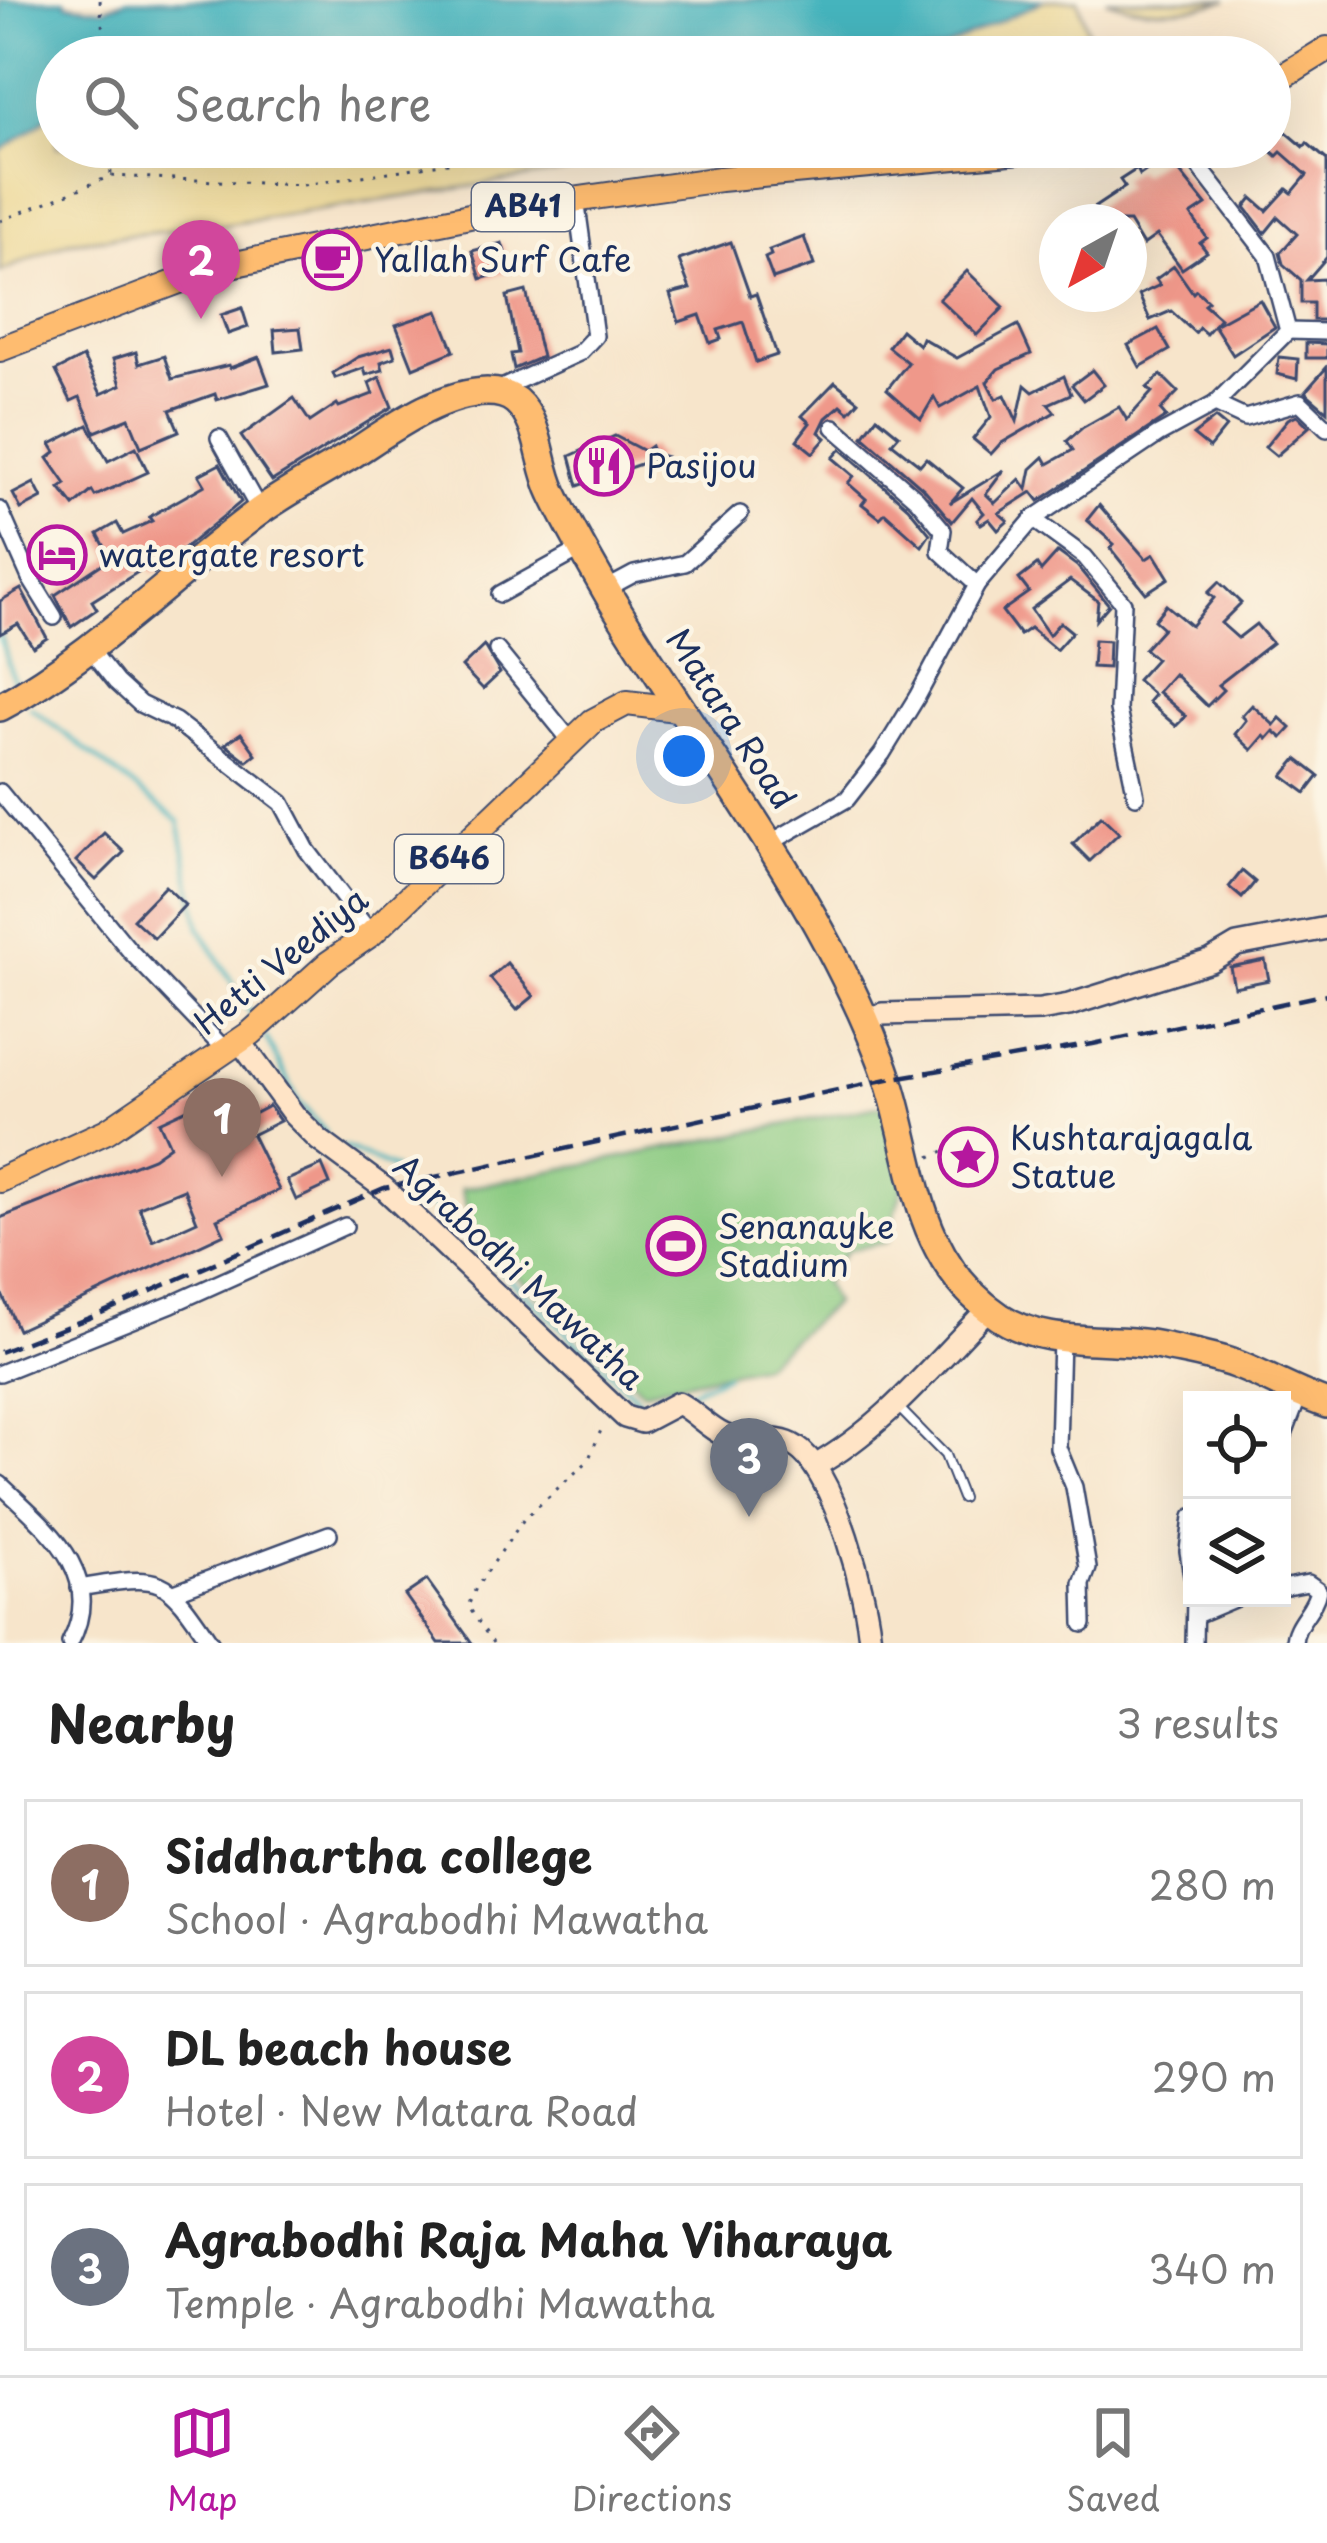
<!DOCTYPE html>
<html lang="en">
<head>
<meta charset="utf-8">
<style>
	body { margin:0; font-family:"Playpen Sans",sans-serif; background:#f6f6f6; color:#222 }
	.controls { position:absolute; right:36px; bottom:36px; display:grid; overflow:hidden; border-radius:0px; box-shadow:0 12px 48px #0002 }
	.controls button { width:108px; height:108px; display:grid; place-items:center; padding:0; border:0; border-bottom:3px solid #e0e0e0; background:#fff; color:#222; font:60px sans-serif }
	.compass { position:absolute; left:1039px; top:204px; width:108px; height:108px; border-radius:50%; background:#fff; box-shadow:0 12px 48px #0002; rotate:220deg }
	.you { position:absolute; left:684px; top:756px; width:42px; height:42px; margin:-30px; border:9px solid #fff; border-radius:50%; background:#1a73e8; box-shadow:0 0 0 18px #1a73e833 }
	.badge { display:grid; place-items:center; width:78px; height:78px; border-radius:50%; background:#b5179e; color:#fff; font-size:39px; font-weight:700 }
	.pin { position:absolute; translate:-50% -99px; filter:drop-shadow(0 3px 6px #0008) }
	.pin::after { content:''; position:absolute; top:63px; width:42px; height:36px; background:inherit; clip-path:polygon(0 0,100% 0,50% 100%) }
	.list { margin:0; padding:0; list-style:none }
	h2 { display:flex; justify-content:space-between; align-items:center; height:156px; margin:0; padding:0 48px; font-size:51px }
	h2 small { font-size:39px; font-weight:400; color:#767676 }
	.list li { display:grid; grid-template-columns:78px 1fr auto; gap:36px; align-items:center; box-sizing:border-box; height:168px; margin:0 24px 24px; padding:0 24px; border:3px solid #e0e0e0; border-radius:0px }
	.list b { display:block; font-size:45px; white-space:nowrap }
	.list p { margin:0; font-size:39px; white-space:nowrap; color:#767676 }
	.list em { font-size:39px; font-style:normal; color:#767676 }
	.icon { flex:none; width:66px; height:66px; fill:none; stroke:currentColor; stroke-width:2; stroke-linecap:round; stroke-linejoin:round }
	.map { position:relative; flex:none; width:1327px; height:1643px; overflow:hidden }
	.search { position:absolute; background:#fff; box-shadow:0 12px 48px #0002; left:36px; right:36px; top:36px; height:132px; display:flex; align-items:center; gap:30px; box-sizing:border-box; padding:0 42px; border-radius:66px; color:#767676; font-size:45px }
	.sheet { height:732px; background:#fff }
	nav { display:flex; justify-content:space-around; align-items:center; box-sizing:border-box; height:168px; border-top:3px solid #e0e0e0; background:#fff; font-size:33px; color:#767676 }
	nav a { display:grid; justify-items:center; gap:6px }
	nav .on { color:#b5179e }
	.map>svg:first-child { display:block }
	.green { fill:#8aca81; stroke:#527c70; stroke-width:3 }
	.sand { fill:#eeda9e; stroke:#84847e; stroke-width:3 }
	.water { fill:#45b4bd; stroke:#30728e; stroke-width:3 }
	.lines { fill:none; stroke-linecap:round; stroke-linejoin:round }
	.stream { stroke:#45b4bd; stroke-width:4.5 }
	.building { fill:#ef988a; fill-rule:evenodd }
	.lane-casing { stroke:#3c4a6e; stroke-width:12 }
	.street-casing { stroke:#3c4a6e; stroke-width:20 }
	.secondary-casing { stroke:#3c4a6e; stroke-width:26 }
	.primary-casing { stroke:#3c4a6e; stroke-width:28 }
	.highway-casing { stroke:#3c4a6e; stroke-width:32 }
	.path { stroke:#3c4a6e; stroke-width:3; stroke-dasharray:3 9; stroke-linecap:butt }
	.lane { stroke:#fff; stroke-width:8 }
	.street { stroke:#fff; stroke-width:15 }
	.secondary { stroke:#ffe4c6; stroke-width:21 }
	.primary { stroke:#febc70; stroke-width:24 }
	.highway { stroke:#febc70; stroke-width:27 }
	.rail { stroke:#1b2f5e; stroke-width:4.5; stroke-dasharray:18 9; stroke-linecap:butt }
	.labels { text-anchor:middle; stroke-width:9; stroke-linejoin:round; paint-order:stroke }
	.shield { fill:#fcf5e5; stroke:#5e6a86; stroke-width:3 }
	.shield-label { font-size:30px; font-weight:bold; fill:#1b2f5e }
	.poi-label { font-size:33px; fill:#1b2f5e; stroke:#fcf5e5; text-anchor:start }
	.street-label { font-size:33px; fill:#1b2f5e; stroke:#fcf5e5 }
</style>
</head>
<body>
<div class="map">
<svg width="1327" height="1643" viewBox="0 0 1327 1643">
	<rect width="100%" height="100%" fill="#fcf5e5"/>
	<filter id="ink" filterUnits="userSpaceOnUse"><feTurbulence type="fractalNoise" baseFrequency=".00833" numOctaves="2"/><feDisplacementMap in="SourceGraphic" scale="24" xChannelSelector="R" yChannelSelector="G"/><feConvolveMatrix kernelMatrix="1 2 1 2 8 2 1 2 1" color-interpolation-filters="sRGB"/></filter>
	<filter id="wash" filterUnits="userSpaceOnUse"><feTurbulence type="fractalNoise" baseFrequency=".004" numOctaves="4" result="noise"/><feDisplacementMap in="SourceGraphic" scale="48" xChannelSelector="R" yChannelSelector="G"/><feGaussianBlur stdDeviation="2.7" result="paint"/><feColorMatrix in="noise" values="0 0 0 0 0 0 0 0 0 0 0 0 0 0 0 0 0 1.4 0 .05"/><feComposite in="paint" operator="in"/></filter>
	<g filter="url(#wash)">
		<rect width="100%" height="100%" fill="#f7e5cb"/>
		<polygon class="green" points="883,1105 904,1182 887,1242 847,1250 823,1282 834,1303 762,1365 643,1391 475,1237 461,1189"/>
		<g class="sand">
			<polygon points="1044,0 1078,0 1088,33 1085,56 894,57 942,49"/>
			<path d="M1106,0H1227C1189,12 1143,14 1106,0Z"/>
			<polygon points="57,104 57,147 690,147 627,162 224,225 68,242 0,272 0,151 42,122"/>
		</g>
		<path class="water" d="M0,0H65L67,4L103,9L128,0H1044L942,49L894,57H124L104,45L94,57H57C57,120 50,117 0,151Z"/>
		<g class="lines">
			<g class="stream">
				<polyline points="0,635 14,683"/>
				<polyline points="31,708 179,821 200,928 253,1017"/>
				<polyline points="266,1038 298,1101 326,1133"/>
				<polyline points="344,1147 394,1169"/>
				<polyline points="416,1192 649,1409"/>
				<polyline points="682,1395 726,1375"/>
			</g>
		</g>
		<g id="blocks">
			<g class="building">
				<polygon points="1277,124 1304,147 1307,143 1327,160 1327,257 1307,280 1324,279 1327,320 1313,320 1313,303 1301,303 1301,280 1283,264 1280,253 1297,234 1278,217 1265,233 1245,207 1252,198 1267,211 1287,189 1292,193 1307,175 1281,152 1277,156 1270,150 1270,133"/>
				<polygon points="1167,156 1206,205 1191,215 1207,238 1200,243 1207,252 1182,269 1157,235 1143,245 1129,222 1106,222 1095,207 1125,187 1120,180 1137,169 1140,175"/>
				<polygon points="804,237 814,265 773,279 765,258 771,255 769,250"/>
				<polygon points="731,242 750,296 756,294 777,355 756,362 743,322 718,330 721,339 710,343 700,315 679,322 670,294 690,289 679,260"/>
				<polygon points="502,243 511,270 481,279 472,251"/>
				<polygon points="1174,266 1193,293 1196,290 1208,301 1204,304 1220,318 1206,334 1199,328 1195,333 1171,311 1150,320 1139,295 1160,285 1156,279"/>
				<polygon points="967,271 1004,307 977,335 939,299"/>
				<polygon points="526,291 542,357 514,369 511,354 518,353 507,296"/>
				<polygon points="1260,300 1275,327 1233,355 1214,325"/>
				<polygon points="242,308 248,327 228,334 221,315"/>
				<polygon points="438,311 454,351 413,368 396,325"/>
				<polygon points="1018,325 1031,354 998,369 987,382 996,399 1005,395 1017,421 1025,385 1033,392 1064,376 1071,394 1048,404 1055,412 1000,444 991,454 973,439 991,417 980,386 940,408 934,397 921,419 887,389 908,363 888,347 901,330 919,345 922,338 957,358"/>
				<polygon points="300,328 303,349 276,352 274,330"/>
				<polygon points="1158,329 1170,350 1140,367 1128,345"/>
				<polygon points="1306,343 1327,344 1327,358 1306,358"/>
				<polygon points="392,347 395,357 381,362 383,370 366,375 364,368 335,378 333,373 358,357"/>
				<polygon points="136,352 139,364 164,356 172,379 229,365 230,368 259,357 269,384 217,400 215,394 170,410 179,431 141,447 129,418 95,432 80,397 71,401 56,371 83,357 101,394 121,385 113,359"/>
				<polygon points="1279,357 1298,359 1297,379 1277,374"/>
				<polygon points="1327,367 1327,411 1305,392"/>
				<polygon points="1092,370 1104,385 1084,400 1072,385"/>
				<polygon points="1161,375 1178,392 1160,410 1166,417 1039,501 1032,492 999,513 1008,521 998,530 989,519 981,524 977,520 984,513 972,498 952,522 925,490 863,436 877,417 899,435 892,443 920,465 926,458 963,488 950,503 1004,470 986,494 995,503 1020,479 1027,489 1031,469 1044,457 1048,464 1073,450 1067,441 1082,428 1119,407 1127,420 1152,392 1147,388"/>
				<polygon points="380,377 392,407 272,481 241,436 294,398 310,422 337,404 339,407 373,394 369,383"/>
				<polygon points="835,382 859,401 849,412 841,405 826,418 819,432 826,438 813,453 797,440 810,423 802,416"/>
				<polygon points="1297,415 1309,427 1276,456 1265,447 1288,419"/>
				<polygon points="1215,418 1226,427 1209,448 1193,435"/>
				<polygon points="88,425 108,461 136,447 148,472 95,496 92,491 74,506 60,488 66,484 48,458 56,452 51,444"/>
				<polygon points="615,436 644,451 651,446 654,454 663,456 578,486 570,456"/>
				<polygon points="841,449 908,507 930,534 922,546 885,513 880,518 862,504 866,499 848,483 854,476 833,458"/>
				<polygon points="220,464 241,502 154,573 149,565 92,601 97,609 71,627 55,595 111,558 98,534 117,523 123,534 152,521 149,517 205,485 199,475"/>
				<polygon points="34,483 42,498 21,509 13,494"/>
				<polygon points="1099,505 1146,559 1154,554 1169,578 1146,593 1110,548 1114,544 1087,520"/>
				<polygon points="1058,552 1077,566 1109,605 1096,620 1098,601 1070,580 1031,609 1049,635 1060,622 1072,632 1056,650 1030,628 1020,635 1002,611 1029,592 1019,579 1037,565 1041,571"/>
				<polygon points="1219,582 1241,603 1221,623 1238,638 1256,624 1272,643 1218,685 1223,690 1207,706 1174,674 1158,692 1186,716 1176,726 1148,702 1154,695 1137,680 1156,659 1144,649 1163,628 1154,620 1166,605 1191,626 1214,598 1208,593"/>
				<polygon points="21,589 47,638 33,647 18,624 0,634 0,601"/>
				<polygon points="1094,640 1109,641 1108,668 1092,667"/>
				<polygon points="484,646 500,673 483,689 462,667"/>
				<polygon points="1252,705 1274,725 1280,718 1291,728 1282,738 1274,731 1267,739 1264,736 1252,750 1235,734 1246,720 1242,716"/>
				<polygon points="241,733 256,754 247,761 225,744"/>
				<polygon points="1297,759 1319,776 1306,793 1283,776"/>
				<polygon points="1101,816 1119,833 1090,861 1073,844"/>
				<polygon points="104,833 124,852 96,880 76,861"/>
				<polygon points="1242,871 1255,882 1242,898 1229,887"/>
				<polygon points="165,886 185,905 154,938 133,919"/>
				<polygon points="1265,960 1269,980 1234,987 1230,967"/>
				<polygon points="507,963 534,996 517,1010 490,978"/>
				<path d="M224,1092L238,1122L269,1106L280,1121L252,1135L279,1190L217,1219L224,1234L18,1330L0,1290V1218L153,1158L170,1146L159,1122ZM184,1189L197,1221L153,1241L139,1207Z"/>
				<polygon points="322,1165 330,1184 296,1200 287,1180"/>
				<polygon points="427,1580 472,1643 439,1643 405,1595"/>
			</g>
		</g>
	</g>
	<g filter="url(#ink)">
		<use href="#blocks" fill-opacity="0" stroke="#3c4a6e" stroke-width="3"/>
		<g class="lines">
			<defs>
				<polyline id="lane" points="898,1407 945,1455 962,1498"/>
				<g id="street">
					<polyline points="1288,331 1327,332"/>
					<polyline points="495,391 579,353 595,336 576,199"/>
					<polyline points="1215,404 1245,418 1300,402 1327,428"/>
					<polyline points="834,427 917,499 943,530 940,551 977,585"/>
					<polyline points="219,438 260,511"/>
					<polyline points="0,510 30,578 54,617"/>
					<polyline points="1033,519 1085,557 1123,603 1118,710 1136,796"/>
					<polyline points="606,589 634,574 685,563 740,514"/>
					<polyline points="500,594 583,548"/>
					<polyline points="88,647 116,682 140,704 175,721 282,803 307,850 371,934"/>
					<polyline points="497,650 570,740"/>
					<polyline points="0,792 130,951 226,1051"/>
					<polyline points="768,844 847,799 882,754 917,697 977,585 1033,519 1158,435 1215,404 1288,331 1268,256 1184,147"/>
					<polyline points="1061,1338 1058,1448 1074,1487 1088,1568 1082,1584 1083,1624"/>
					<polyline points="0,1373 172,1304 345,1226"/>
					<polyline points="1282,1440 1300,1393"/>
					<path d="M0,1484C45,1527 107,1573 70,1643"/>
					<polyline points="1192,1517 1188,1551 1192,1576"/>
					<path d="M79,1588C163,1574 164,1573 211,1643"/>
					<path d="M1282,1588L1308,1583L1318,1590C1315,1610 1294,1623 1294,1643"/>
					<polyline points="177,1591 329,1534"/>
					<polyline points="1198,1614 1236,1598"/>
					<polyline points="1194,1643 1195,1598"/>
				</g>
				<g id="secondary">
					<polyline points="864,1021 882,1014 1040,1010 1069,1005 1210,961 1237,945 1327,928"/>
					<path d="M240,1041L294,1115L319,1140L384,1188L625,1417L642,1422L678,1403C695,1412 707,1427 724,1435C745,1445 776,1433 796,1447C834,1470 868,1599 870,1643"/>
					<path d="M815,1466C883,1428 934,1364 988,1309"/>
				</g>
				<g id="primary">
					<polyline points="1270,84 1327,49"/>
					<polyline points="0,349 211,269 489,212 720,179 1064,147"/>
					<polyline points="0,1180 107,1131 251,1033 329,963 371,934 593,721 627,703 684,710"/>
				</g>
				<path id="highway" d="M0,707C94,656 171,577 257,513C286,492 320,474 351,455C390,430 439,393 487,392C496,392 508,394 516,401C541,423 539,465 553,493C570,529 591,564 611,599C702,750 817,892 881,1059C917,1151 907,1255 1000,1317C1050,1350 1111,1334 1166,1347C1189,1352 1213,1356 1235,1364C1266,1376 1295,1393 1327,1404"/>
			</defs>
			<use href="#lane" class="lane-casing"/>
			<use href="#street" class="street-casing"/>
			<use href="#secondary" class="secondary-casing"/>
			<use href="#primary" class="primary-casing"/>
			<use href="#highway" class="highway-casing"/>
			<g class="path">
				<polyline points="100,0 105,57"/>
				<polyline points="1003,57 1013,53"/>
				<polyline points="109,147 111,174"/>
				<polyline points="0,221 111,176 303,185 553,147"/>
				<polyline points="930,1157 944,1151 971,1151"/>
				<polyline points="493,1643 468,1606 476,1588 524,1519 588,1461 604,1423"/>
			</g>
			<use href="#lane" class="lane"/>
			<use href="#street" class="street"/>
			<use href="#secondary" class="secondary"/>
			<use href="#primary" class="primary"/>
			<use href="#highway" class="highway"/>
			<polyline class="rail" points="0,1352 97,1315 384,1188 888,1079 1093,1044 1327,994"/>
		</g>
	</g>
	<defs>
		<symbol id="cafe-ring" viewBox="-11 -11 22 22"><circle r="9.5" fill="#fcf5e5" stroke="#b5179e" stroke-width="1.5"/><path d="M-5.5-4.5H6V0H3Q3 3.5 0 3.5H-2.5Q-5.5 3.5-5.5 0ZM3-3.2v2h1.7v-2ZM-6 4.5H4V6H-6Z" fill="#b5179e"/></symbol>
		<symbol id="restaurant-ring" viewBox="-11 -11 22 22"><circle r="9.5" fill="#fcf5e5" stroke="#b5179e" stroke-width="1.5"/><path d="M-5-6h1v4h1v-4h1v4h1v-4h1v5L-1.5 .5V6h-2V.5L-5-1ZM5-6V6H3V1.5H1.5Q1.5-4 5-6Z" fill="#b5179e"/></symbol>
		<symbol id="hotel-ring" viewBox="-11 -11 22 22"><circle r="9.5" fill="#fcf5e5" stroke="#b5179e" stroke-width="1.5"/><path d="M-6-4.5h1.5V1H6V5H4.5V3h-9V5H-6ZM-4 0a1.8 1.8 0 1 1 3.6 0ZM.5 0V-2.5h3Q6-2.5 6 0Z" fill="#b5179e"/></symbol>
		<symbol id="sight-ring" viewBox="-11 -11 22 22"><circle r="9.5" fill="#fcf5e5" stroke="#b5179e" stroke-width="1.5"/><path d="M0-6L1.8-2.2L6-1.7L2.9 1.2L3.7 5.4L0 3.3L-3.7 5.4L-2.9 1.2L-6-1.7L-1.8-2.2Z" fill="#b5179e"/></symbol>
		<symbol id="stadium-ring" viewBox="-11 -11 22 22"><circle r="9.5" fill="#fcf5e5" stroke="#b5179e" stroke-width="1.5"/><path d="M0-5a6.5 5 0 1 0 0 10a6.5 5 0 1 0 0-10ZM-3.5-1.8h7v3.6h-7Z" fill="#b5179e"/></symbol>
	</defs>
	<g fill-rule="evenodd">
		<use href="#cafe-ring" x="299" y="227" width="66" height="66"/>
		<use href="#restaurant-ring" x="571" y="433" width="66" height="66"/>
		<use href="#hotel-ring" x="24" y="522" width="66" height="66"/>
		<use href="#sight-ring" x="935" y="1124" width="66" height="66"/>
		<use href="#stadium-ring" x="643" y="1213" width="66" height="66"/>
	</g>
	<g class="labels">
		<g class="shield">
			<rect x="472" y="183" width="102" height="48" rx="9"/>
			<rect x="395" y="835" width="108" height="48" rx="9"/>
		</g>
		<g class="shield-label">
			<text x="523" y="217">AB41</text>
			<text x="449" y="869">B646</text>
		</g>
		<g class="poi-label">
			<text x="374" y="272">Yallah Surf Cafe</text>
			<text x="646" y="478">Pasijou</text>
			<text x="99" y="567">watergate resort</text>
			<text x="1010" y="1150">Kushtarajagala<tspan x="1010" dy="38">Statue</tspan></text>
			<text x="718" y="1239">Senanayke<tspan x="718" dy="38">Stadium</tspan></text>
		</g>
		<g class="street-label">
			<text transform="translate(731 719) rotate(57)" y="12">Matara Road</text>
			<text transform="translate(281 961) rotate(-39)" y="12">Hetti Veediya</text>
			<text transform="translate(519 1272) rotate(43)" y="12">Agrabodhi Mawatha</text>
		</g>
	</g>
</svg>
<div class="controls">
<button><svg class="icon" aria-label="locate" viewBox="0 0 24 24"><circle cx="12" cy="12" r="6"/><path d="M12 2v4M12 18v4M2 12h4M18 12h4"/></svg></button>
<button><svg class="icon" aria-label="layers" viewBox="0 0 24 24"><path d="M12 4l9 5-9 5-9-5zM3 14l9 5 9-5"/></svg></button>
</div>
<svg class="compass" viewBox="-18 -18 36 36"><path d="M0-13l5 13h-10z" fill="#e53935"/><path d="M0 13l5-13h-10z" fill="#767676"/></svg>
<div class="you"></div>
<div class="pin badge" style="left:222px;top:1177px;background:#8d6e63">1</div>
<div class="pin badge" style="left:201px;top:319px;background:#d1479c">2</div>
<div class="pin badge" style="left:749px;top:1517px;background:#6b7280">3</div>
<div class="search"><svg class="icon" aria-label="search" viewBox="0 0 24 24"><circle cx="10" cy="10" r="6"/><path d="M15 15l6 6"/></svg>Search here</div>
</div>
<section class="sheet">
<h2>Nearby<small>3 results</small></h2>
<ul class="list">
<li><span class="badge" style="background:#8d6e63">1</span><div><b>Siddhartha college</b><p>School · Agrabodhi Mawatha</p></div><em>280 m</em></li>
<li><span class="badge" style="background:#d1479c">2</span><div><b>DL beach house</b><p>Hotel · New Matara Road</p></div><em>290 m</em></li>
<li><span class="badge" style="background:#6b7280">3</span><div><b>Agrabodhi Raja Maha Viharaya</b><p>Temple · Agrabodhi Mawatha</p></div><em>340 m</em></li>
</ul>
</section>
<nav>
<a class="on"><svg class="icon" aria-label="map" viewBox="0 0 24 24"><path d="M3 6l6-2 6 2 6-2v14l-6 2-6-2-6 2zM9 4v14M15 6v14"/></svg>Map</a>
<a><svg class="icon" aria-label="directions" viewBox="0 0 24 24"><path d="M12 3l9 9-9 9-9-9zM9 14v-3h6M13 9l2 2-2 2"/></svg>Directions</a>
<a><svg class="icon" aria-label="saved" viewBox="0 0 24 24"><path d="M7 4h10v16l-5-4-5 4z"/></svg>Saved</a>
</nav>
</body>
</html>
